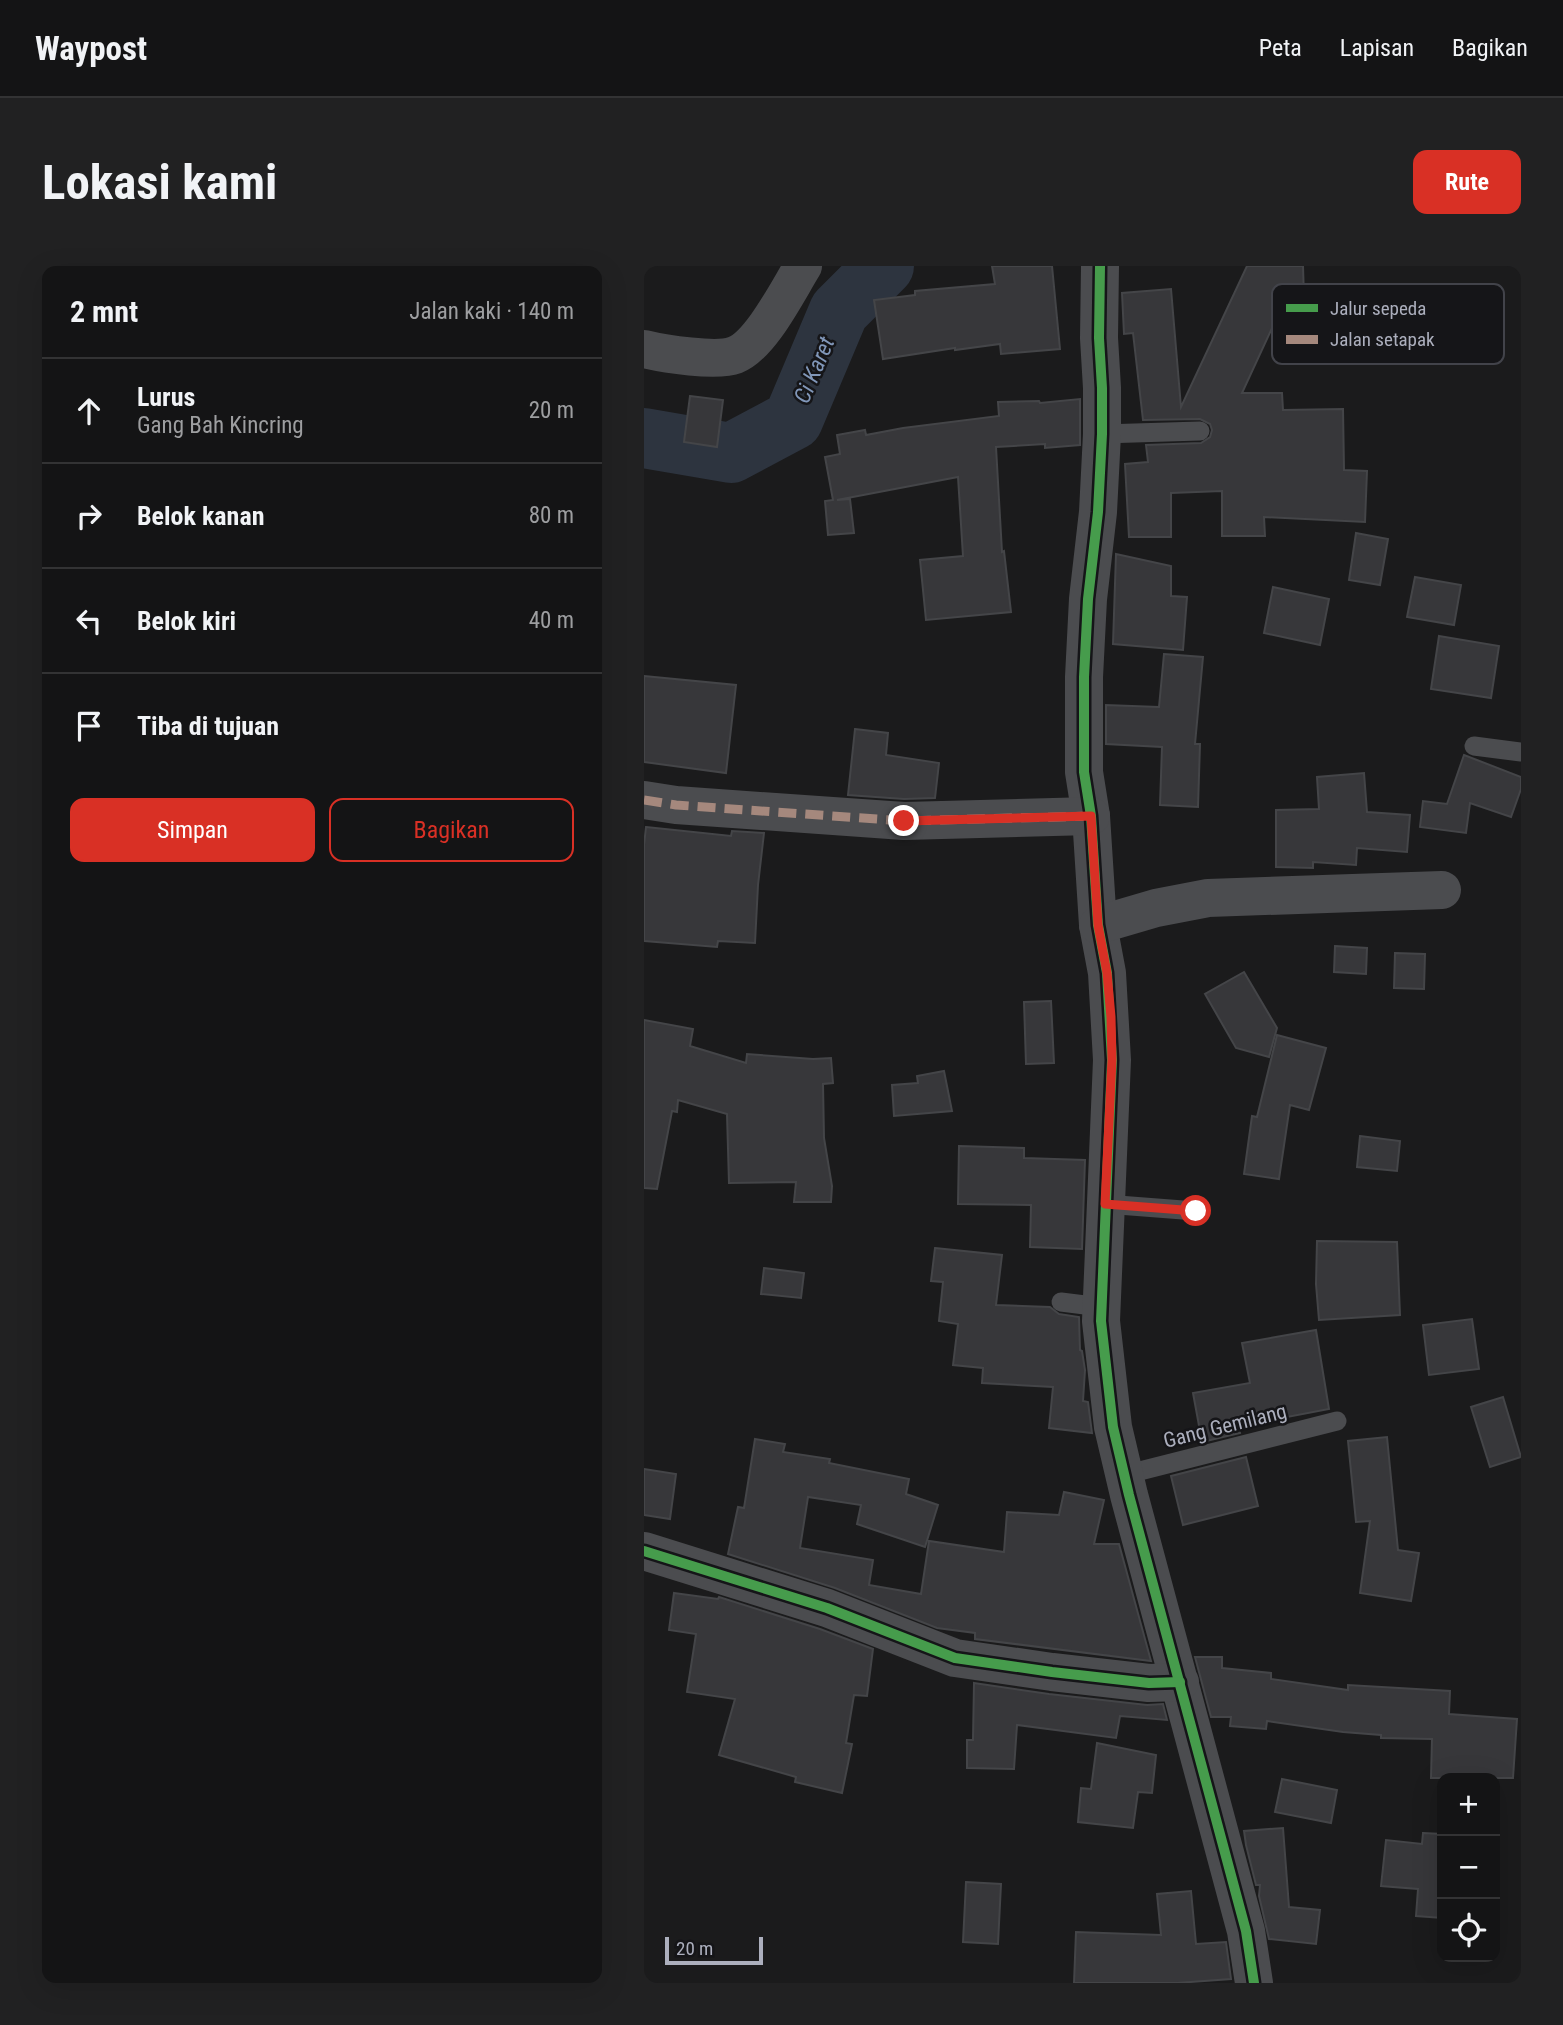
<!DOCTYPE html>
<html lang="id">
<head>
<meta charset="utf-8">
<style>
	body { margin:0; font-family:"Roboto Condensed",sans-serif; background:#212122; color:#f1f3f6 }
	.controls { position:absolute; right:21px; bottom:21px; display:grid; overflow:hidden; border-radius:14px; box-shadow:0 7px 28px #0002 }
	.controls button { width:63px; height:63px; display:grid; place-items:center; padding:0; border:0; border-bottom:2px solid #333334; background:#141415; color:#f1f3f6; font:35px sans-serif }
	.scale { position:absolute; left:21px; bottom:18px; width:98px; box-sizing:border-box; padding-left:7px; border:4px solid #acafbd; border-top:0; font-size:19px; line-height:24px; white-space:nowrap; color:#acafbd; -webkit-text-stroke:5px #151518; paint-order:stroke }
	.stop { position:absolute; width:21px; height:21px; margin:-16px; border:5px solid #d93025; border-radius:50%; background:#fff }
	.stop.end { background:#d93025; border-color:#fff; box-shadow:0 2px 7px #0008 }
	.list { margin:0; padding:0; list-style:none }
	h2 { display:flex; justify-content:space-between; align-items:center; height:91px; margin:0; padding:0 28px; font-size:30px }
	h2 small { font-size:23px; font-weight:400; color:#9d9ea0 }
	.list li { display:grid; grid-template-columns:46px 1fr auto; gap:21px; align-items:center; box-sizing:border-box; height:105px; padding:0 28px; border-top:2px solid #333334 }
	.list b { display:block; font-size:26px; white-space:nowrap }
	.list p { margin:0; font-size:23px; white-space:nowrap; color:#9d9ea0 }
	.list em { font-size:23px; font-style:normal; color:#9d9ea0 }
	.actions { display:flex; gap:14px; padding:21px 28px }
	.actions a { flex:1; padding:16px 0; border:2px solid #d93025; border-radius:14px; text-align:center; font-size:24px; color:#d93025 }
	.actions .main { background:#d93025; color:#fff }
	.icon { flex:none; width:38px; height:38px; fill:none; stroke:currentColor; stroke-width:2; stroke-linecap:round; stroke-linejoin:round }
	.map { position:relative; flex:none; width:877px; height:1717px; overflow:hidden; border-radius:14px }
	header { display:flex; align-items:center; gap:42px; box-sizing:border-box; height:98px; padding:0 35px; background:#141415; border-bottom:2px solid #333334 }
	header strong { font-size:33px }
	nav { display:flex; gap:38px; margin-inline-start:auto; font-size:24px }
	.intro { display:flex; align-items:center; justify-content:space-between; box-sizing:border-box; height:168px; padding:0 42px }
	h1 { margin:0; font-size:49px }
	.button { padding:18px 32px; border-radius:14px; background:#d93025; color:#fff; font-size:24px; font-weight:700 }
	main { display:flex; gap:42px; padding:0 42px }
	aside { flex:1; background:#141415; border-radius:14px; box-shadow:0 7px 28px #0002 }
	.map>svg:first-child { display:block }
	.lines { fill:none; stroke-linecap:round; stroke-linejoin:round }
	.river { stroke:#2d343f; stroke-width:60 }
	.building { fill:#37373a; stroke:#444548; stroke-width:2 }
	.service { stroke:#4b4c4f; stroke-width:19 }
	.minor { stroke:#4b4c4f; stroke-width:38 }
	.quiet { stroke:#a5887d; stroke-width:9; stroke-dasharray:18 9; stroke-linecap:butt }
	.cycleway-casing { stroke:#151518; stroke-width:15 }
	.cycleway { stroke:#469c4c; stroke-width:10 }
	.route { stroke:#d93025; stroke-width:9 }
	.labels { text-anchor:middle; stroke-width:5; stroke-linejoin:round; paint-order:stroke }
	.street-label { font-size:21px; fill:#acafbd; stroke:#151518 }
	.water-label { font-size:23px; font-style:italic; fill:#8197b9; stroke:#151518 }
	.key { fill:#151518; stroke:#42434a; stroke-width:2 }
	.key-label { font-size:19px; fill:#acafbd }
</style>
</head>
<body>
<header>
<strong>Waypost</strong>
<nav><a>Peta</a><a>Lapisan</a><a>Bagikan</a></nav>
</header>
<div class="intro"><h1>Lokasi kami</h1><a class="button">Rute</a></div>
<main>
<aside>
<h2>2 mnt<small>Jalan kaki · 140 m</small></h2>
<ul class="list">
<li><svg class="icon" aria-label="ahead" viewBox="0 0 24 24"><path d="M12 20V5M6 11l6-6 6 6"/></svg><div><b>Lurus</b><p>Gang Bah Kincring</p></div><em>20 m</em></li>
<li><svg class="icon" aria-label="right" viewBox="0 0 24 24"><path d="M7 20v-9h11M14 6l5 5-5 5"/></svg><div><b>Belok kanan</b></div><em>80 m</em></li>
<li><svg class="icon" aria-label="left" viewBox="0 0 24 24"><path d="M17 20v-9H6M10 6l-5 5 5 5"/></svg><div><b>Belok kiri</b></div><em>40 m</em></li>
<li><svg class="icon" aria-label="arrive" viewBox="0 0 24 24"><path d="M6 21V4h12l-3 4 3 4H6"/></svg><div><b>Tiba di tujuan</b></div></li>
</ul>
<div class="actions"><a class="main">Simpan</a><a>Bagikan</a></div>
</aside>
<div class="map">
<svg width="877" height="1717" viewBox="0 0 877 1717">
	<rect width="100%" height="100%" fill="#1b1b1c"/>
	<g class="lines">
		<polyline class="river" points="0,172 87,187 149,154 195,45 240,0"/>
	</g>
	<g class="building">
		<polygon points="348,0 408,0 416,83 357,88 356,78 311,84 311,82 239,93 230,34 271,29 271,25 351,18"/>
		<polygon points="603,0 659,0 660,31 642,32 598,127 638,127 639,144 699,143 700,204 723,205 721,256 620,251 621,270 578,270 578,225 527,227 527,271 485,271 481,198 504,196 502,179 557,177 566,171 568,164 566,158 556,153 499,154 489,67 480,68 478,27 527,23 537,141"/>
		<polygon points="46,130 79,134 73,181 40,176"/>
		<polygon points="436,133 436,179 401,182 401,178 352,181 358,286 360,285 367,346 282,354 276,294 319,290 314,211 193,234 206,233 210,267 184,269 181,235 189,234 181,191 196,188 193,169 221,164 222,169 259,162 355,150 354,136 395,135 396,137"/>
		<polygon points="712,267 744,273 736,319 705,314"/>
		<polygon points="472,288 527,300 527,330 543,331 539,384 469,378"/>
		<polygon points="771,311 817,319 810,359 763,351"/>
		<polygon points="629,321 685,333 676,379 620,367"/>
		<polygon points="795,370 855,380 847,432 787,423"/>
		<polygon points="520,388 559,391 551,478 556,478 554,541 516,539 518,481 462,478 462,439 515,441"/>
		<polygon points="0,410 92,419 82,507 0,496"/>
		<polygon points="211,463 244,467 242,489 295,497 291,532 260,533 204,529"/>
		<polygon points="820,489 877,511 877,523 867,551 826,537 822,567 776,561 779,535 803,538"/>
		<polygon points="720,507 723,546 766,549 763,586 713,582 712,599 669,596 669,602 632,601 632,544 675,543 673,511"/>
		<polygon points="2,561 87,570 88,565 120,567 114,619 111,677 74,675 73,681 0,675 0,579"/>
		<polygon points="691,680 723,682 722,708 690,706"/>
		<polygon points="751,687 781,688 780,723 750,722"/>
		<polygon points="600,706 633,762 625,791 592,782 561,728"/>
		<polygon points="407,735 410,797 382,798 380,736"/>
		<polygon points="0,754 49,763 46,780 102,797 103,788 169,793 187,792 189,817 179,818 180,872 188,920 187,936 150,936 152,916 85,917 83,848 34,834 33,846 28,845 13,923 0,922"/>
		<polygon points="633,769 682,782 665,844 646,839 635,913 600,908 608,850 613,851"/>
		<polygon points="300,805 308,845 250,850 248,819 274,817 273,810"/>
		<polygon points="716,870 756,875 753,905 713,901"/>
		<polygon points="315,880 380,882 380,892 441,894 438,983 386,981 387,939 314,938"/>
		<polygon points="673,975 753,976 756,1049 675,1054 672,1018"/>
		<polygon points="291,982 358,989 352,1039 406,1041 415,1048 435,1051 436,1084 438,1085 441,1104 439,1135 444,1136 448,1167 405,1162 409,1121 338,1117 339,1102 309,1099 314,1058 295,1055 299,1016 287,1015"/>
		<polygon points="120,1002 160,1007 157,1032 117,1028"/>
		<polygon points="828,1053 835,1103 785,1109 779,1059"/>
		<polygon points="672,1064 685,1143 617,1156 618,1158 595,1162 596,1167 558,1176 549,1127 606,1117 598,1077"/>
		<polygon points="859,1131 877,1191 846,1201 827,1141"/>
		<polygon points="743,1171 754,1284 775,1287 767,1335 716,1327 726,1255 712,1256 704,1175"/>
		<polygon points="111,1173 141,1178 139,1186 186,1193 185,1197 265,1213 262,1228 294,1239 281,1281 213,1258 217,1239 164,1231 156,1282 229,1294 225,1319 277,1328 285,1275 360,1286 363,1246 415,1249 420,1226 460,1234 450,1278 475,1278 507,1395 331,1373 331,1367 293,1362 191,1322 84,1288 94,1241 100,1242"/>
		<polygon points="602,1191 614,1240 539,1259 527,1210"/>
		<polygon points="0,1203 32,1208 26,1253 0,1249"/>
		<polygon points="30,1327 74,1333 75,1331 176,1363 229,1383 223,1430 210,1429 202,1477 208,1478 198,1527 151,1516 152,1511 75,1489 91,1433 43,1426 52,1368 25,1364"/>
		<polygon points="551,1391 578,1391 578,1402 627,1407 627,1413 704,1424 704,1419 806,1425 805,1448 873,1453 869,1512 787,1512 788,1473 737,1472 737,1469 699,1466 623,1455 622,1463 586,1460 587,1451 567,1451"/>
		<polygon points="330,1417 405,1428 503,1439 519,1438 523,1454 476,1450 472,1472 373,1459 370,1503 323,1502 323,1474 329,1474"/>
		<polygon points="453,1477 512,1489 508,1527 494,1526 489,1562 434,1556 437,1522 447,1523"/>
		<polygon points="638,1513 693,1524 687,1557 631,1546"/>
		<polygon points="639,1562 645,1641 676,1644 672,1678 625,1673 615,1630 616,1619 612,1619 602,1579 600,1565"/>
		<polygon points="779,1567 798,1568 798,1652 772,1650 774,1623 737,1620 742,1574 778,1578"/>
		<polygon points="322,1616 357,1618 354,1678 319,1676"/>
		<polygon points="547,1625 552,1678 582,1676 587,1713 533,1717 430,1717 432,1666 517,1669 513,1628"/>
	</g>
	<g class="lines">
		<g class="service">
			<polyline points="458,168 556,165"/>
			<polyline points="830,480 877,486"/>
			<polyline points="461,938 552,945"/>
			<polyline points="417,1036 457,1041"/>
			<polyline points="480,1209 693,1155"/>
		</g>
		<g class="minor">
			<polyline points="456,0 455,72 458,122 458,168 454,246 444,333 440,411 440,506 447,550 454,659 463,707 468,794 457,1055 469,1161 485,1229 602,1665 610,1717"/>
			<path d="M0,83C20,88 73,96 91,89C117,79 144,24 159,0"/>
			<polyline points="0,534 32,539 260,555 447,550"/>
			<polyline points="454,659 512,642 564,632 798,624"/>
			<polyline points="0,1285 183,1342 311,1392 408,1406 505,1417 536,1416"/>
		</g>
		<polyline class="quiet" points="0,534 32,539 260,555 447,550"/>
		<defs>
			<g id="cycleway">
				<polyline points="456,0 455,72 458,122 458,168 454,246 444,333 440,411 440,506 447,550 454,659 463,707 468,794 457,1055 469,1161 485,1229 602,1665 610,1717"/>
				<polyline points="0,1285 183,1342 311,1392 408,1406 505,1417 536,1416"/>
			</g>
		</defs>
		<use href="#cycleway" class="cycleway-casing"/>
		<use href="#cycleway" class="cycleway"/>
	</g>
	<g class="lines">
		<polyline class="route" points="260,555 447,550 454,659 463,707 467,751 468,794 461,938 552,945"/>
	</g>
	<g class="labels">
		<g class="street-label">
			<text transform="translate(581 1160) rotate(-14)" y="7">Gang Gemilang</text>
		</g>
		<g class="water-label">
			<text transform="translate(170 104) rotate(-67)" y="8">Ci Karet</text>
		</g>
	</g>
	<rect x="628" y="18" width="232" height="80" rx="10" class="key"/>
	<rect x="642" y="38" width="32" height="8" fill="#469c4c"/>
	<rect x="642" y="69" width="32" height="9" fill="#a5887d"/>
	<g class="key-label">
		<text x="686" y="49">Jalur sepeda</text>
		<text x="686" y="80">Jalan setapak</text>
	</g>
</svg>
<div class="controls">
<button>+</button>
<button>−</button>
<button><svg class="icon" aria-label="locate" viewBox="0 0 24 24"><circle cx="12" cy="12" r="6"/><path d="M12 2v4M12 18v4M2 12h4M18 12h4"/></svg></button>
</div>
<div class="scale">20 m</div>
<div class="stop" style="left:552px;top:945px"></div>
<div class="stop end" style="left:260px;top:555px"></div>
</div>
</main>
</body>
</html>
